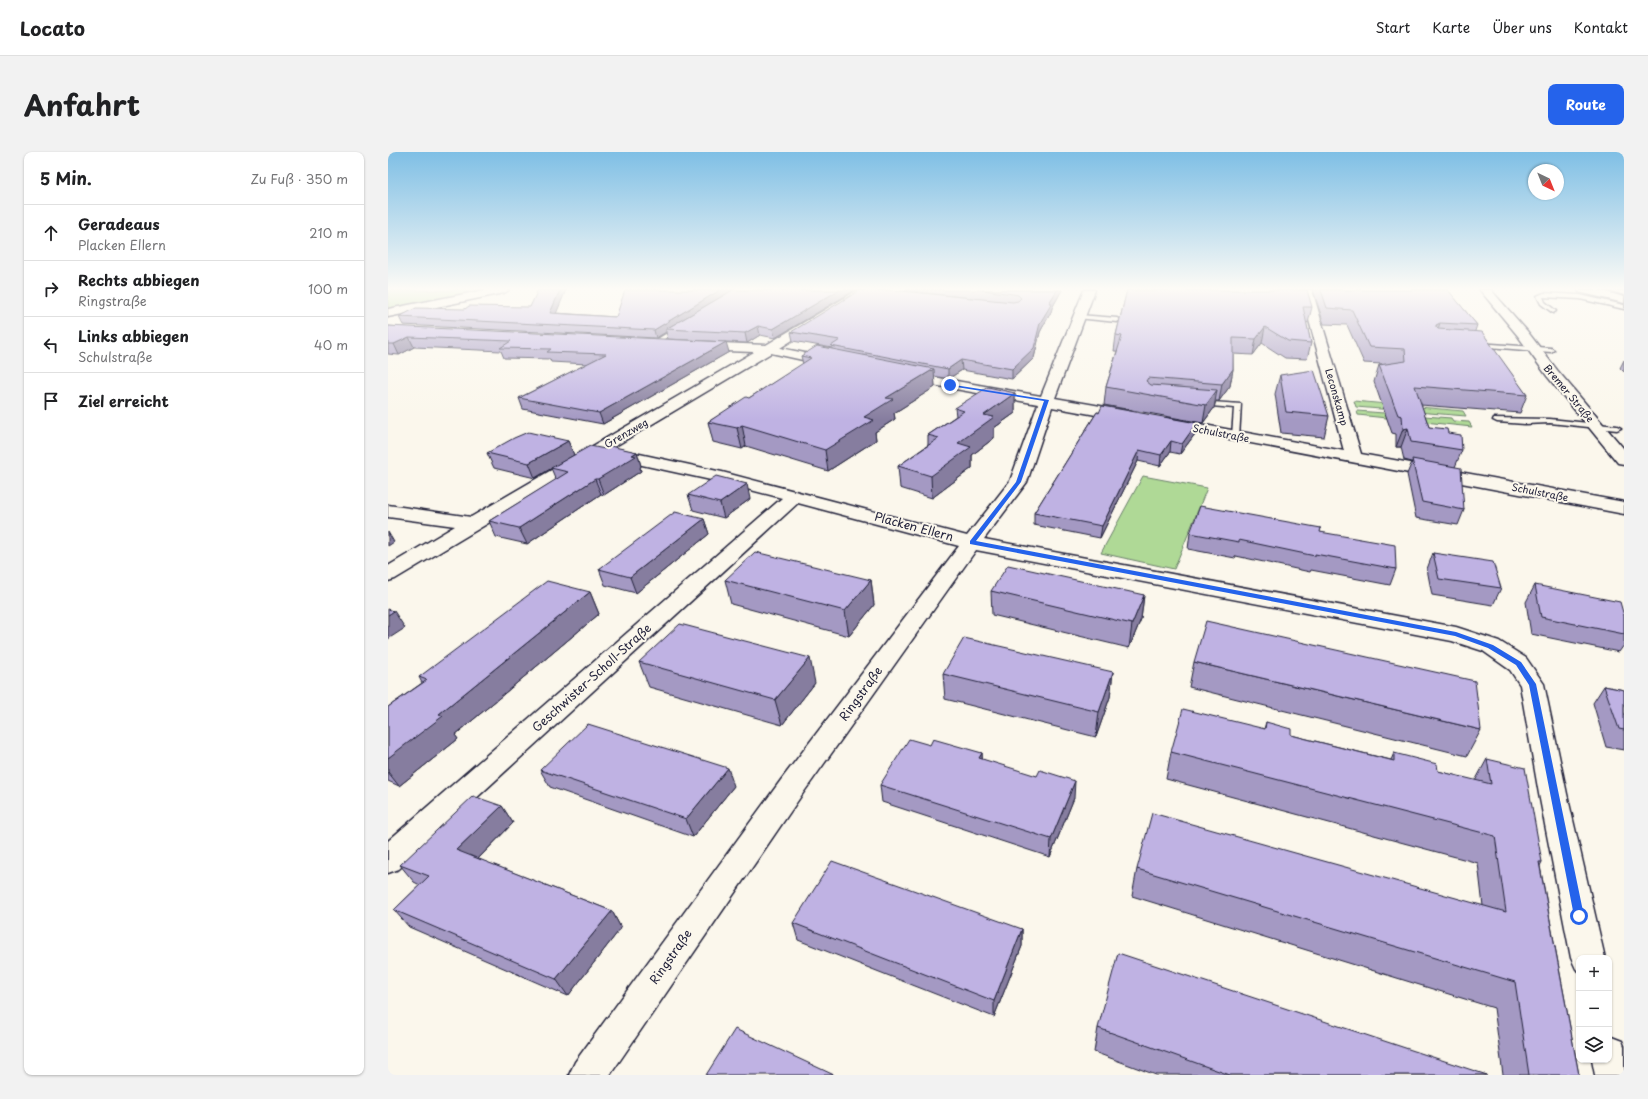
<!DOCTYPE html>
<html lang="de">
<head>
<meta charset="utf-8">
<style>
	body { margin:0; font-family:"Playpen Sans",sans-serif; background:#f2f2f2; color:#202124 }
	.controls { position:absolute; right:12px; bottom:12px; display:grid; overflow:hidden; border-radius:8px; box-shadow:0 1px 3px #0004 }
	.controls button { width:36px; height:36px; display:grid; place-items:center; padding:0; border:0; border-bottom:1px solid #e0e0e0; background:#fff; color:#202124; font:20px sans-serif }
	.compass { position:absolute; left:1140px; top:12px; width:36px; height:36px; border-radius:50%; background:#fff; box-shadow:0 1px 3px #0004; rotate:137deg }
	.stop { position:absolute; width:12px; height:12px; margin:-9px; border:3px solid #2563eb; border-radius:50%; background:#fff }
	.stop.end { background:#2563eb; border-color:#fff; box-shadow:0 1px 4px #0008 }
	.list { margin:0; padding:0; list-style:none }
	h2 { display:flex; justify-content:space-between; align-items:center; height:52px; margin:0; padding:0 16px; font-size:17px }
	h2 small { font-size:13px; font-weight:400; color:#757577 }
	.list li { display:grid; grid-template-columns:26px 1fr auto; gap:12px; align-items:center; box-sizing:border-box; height:56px; padding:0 16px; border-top:1px solid #e0e0e0 }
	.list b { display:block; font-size:15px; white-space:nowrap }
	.list p { margin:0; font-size:13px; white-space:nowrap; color:#757577 }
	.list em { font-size:13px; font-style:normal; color:#757577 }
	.icon { flex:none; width:22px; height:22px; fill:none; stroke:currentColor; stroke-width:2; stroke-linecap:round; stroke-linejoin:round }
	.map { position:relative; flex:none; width:1236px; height:923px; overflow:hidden; border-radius:8px }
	header { display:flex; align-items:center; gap:24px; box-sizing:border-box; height:56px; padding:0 20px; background:#fff; border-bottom:1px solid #e0e0e0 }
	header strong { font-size:19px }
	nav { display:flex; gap:22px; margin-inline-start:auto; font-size:14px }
	.intro { display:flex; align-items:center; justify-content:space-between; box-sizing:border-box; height:96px; padding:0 24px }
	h1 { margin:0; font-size:28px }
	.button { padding:10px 18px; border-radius:8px; background:#2563eb; color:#fff; font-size:14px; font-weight:700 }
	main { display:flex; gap:24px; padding:0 24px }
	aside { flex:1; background:#fff; border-radius:8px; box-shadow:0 1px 3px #0004 }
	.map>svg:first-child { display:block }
	.green { fill:#afd996; stroke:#687e68 }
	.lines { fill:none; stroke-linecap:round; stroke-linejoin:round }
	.service-casing { stroke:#22223b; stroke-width:3 }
	.minor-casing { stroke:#22223b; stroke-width:3 }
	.tertiary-casing { stroke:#22223b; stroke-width:3 }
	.service { fill:#fbf7ec; fill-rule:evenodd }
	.minor { fill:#fbf7ec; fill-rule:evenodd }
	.tertiary { fill:#fbf7ec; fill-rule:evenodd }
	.wall { fill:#a499c3; stroke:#22223b }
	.shaded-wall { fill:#867d9f; stroke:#22223b }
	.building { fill:#bfb2e3; stroke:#22223b }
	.route { fill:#2563eb }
	.labels { text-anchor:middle; stroke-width:4; stroke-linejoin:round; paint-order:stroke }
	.far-street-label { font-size:10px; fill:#22223b; stroke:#fbf7ec }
	.street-label { font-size:12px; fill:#22223b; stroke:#fbf7ec }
</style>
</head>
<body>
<header>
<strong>Locato</strong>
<nav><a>Start</a><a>Karte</a><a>Über uns</a><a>Kontakt</a></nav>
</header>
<div class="intro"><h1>Anfahrt</h1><a class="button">Route</a></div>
<main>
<aside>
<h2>5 Min.<small>Zu Fuß · 350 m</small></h2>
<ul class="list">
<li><svg class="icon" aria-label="ahead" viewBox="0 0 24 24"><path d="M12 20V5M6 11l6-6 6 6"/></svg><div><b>Geradeaus</b><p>Placken Ellern</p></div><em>210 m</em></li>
<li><svg class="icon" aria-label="right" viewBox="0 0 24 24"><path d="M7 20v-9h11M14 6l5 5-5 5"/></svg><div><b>Rechts abbiegen</b><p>Ringstraße</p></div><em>100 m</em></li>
<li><svg class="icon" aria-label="left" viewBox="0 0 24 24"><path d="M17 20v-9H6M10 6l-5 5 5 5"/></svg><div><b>Links abbiegen</b><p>Schulstraße</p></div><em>40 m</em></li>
<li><svg class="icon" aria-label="arrive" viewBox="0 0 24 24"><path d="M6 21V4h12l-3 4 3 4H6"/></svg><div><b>Ziel erreicht</b></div></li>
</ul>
</aside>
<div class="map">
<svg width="1236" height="923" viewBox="0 0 1236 923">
	<rect width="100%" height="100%" fill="#fbf7ec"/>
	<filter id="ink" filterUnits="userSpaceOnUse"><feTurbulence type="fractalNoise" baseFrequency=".025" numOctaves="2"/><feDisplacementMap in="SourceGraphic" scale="8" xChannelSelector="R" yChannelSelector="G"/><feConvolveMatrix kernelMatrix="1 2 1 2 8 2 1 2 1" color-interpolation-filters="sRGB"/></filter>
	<g filter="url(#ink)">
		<g class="green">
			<polygon points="0,138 101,138 0,159"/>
			<polygon points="966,249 1075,259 1078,264 968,255"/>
			<polygon points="969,259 1063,266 1065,269 1081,270 1084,275 970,263"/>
			<polygon points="755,324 819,336 786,417 713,401"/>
		</g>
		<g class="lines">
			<defs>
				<g id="service">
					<polygon points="1224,138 1236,139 1236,143 1224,139"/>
					<polygon points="1156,141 1192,143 1236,153 1236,157 1192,147 1155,145 1157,150 1168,159 1165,161 1153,152 1149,144"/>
					<polygon points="691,163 729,166 732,168 729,170 689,166 689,164"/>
					<polygon points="289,175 294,176 268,192 263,191"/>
					<polygon points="1090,191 1163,196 1166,198 1163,200 1088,194 1087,193"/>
					<polygon points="809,249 853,252 851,286 848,286 844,284 846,256 812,253 809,253"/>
					<polygon points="1106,266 1162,267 1229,274 1233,276 1229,278 1162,271 1137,272 1109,270 1105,268"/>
				</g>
				<g id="minor">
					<polygon points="97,138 121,138 116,141 0,165 0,157"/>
					<polygon points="470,138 483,138 392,196 447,207 449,210 447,213 442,214 383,201 224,296 334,320 579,384 622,329 650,252 517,228 512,227 510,224 512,221 517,220 653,244 696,138 707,138 667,246 741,259 746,261 749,264 746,267 741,269 664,255 639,330 596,387 1068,475 1111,489 1138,506 1156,532 1179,642 1217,806 1191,806 1191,819 1188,817 1183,806 1151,642 1132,533 1122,518 1095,499 1064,489 588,398 413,644 222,923 181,923 187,910 393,628 571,394 410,351 11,717 0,721 0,689 394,346 332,330 222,306 216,305 215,302 7,427 0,429 0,414 67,374 0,365 0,353 83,365 366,200 310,198 305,197 304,194 305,191 310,190 378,193"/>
					<polygon points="913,138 924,138 973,302 1236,350 1236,362 774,274 771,271 774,268 779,266 956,299"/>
					<polygon points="1190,138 1211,138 1236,145 1236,151 1191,140"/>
					<polygon points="1221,884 1234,889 1236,894 1236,923 1207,923 1204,908 1221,908"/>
				</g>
				<polygon id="tertiary" points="1092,138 1103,138 1139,179 1169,218 1236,297 1236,312 1230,311 1159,224 1130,184"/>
			</defs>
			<use href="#service" class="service-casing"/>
			<use href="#minor" class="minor-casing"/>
			<use href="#tertiary" class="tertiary-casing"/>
			<use href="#service" class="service"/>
			<use href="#minor" class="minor"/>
			<use href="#tertiary" class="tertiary"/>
		</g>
		<g class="wall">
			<polygon points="467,138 387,186 372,183 359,191 280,187 278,180 268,186 15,173 11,165 168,161 228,165"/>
			<polygon points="512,138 674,138 664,156 663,160 652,180 646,206 624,227 574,218 560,227 546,224 547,235 506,261 507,267 487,280 488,288 440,319 358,294 354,297 325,290 320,270 361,246 415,212 413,204 444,197 444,196 405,189 403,180 618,150"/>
			<polygon points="739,138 924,155 920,171 918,170 923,191 919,207 897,206 874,191 865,203 845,202 845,217 842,234 831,249 828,249 826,256 815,271 716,253 718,235 729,199 726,199 728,183"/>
			<polygon points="925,138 1060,138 1089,173 1087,179 1139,243 1132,261 1033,253 1041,275 1060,281 1074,298 1067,315 1076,358 1070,373 1028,366 1019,322 1024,310 1016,308 1013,295 1008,295 1008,282 1004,281 986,230 991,213 994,212 976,211 959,173 936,172"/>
			<polygon points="0,174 341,200 215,272 135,257 131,246 199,212 163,210 162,207 116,206 113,199 26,195 11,203 0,202"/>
			<polygon points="1236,208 1236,220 1232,216"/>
			<polygon points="892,223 941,264 936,285 893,281 887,242"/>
			<polygon points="627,241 627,261 606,276 606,286 584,303 584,316 544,346 512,336 510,314 540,293 540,283 568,264 567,256"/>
			<polygon points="709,260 809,271 807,282 792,302 782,300 772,314 750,309 712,386 646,373 646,361"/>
			<polygon points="180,289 186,303 217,297 249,300 253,314 252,316 253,319 216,343 213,342 139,392 108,385 101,369 168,328 163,316 147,326 106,316 99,301"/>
			<polygon points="300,343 362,347 336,366 305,358"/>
			<polygon points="316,367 321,382 248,441 217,433 211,417"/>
			<polygon points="932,380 1008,417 1002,433 923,418 922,420 848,404 847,406 800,397 802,381"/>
			<polygon points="1045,401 1113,436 1105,453 1044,443 1039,417"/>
			<polygon points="337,428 483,428 486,453 461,484 343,452"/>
			<polygon points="1147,433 1236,464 1236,493 1231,500 1143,482 1138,450"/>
			<polygon points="603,439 756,443 753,467 741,496 604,463"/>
			<polygon points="202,440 211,462 67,583 70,587 11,634 0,629 0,555 34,531 31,525"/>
			<polygon points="251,510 427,531 394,573 261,535"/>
			<polygon points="806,510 1093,578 1079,604 801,535"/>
			<polygon points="725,520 722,545 708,585 557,547 555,522"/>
			<polygon points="1216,534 1236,538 1236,598 1218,595 1205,551"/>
			<polygon points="878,570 903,583 1003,608 1006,601 1050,619 1087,629 1099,607 1154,710 1152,714 1191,923 1115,923 1106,856 744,744 749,717 1095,754 1090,711 778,627 783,600 876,577"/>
			<polygon points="542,593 594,601 594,607 686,646 662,705 494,650 492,633"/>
			<polygon points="152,618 346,634 305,685 162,635"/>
			<polygon points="114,654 125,671 90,707 224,759 233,776 180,844 21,775 6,758 32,733 26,730 12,713"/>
			<polygon points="405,771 634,777 634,794 606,865 410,788"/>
			<polygon points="710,876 1099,923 768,923 706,900"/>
		</g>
		<g class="shaded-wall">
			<polygon points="172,138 178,138 165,169 162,161"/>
			<polygon points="332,138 345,138 278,177 278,180 268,186 266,178"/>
			<polygon points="451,138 467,138 387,186 385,177"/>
			<polygon points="669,138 674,138 664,156 663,160 652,180 646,206 624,227 624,217 652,171 661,151"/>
			<polygon points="1052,171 1047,186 1048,173"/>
			<polygon points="370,174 372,183 359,191 357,181"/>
			<polygon points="877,175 874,191 865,203 868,187"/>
			<polygon points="21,185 26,195 11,203 6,192"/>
			<polygon points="338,190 341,200 215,272 211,261"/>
			<polygon points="573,208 574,218 560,227 560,217"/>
			<polygon points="546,217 547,235 506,261 507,267 487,280 488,288 440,319 437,298 476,265 498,246"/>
			<polygon points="845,217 842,234 831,249 834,232"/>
			<polygon points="829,238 826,256 815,271 818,253"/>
			<polygon points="627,241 627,261 606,276 606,286 584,303 584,316 544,346 543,324 570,291 596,263"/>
			<polygon points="809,271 807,282 792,302 794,292"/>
			<polygon points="354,273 358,294 354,297 349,276"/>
			<polygon points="1020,276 1013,295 1008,295 1015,277"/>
			<polygon points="180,289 186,303 147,326 141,311"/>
			<polygon points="783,289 782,300 772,314 773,303"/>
			<polygon points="751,298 750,309 712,386 714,374"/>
			<polygon points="249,300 253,314 252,316 253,319 216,343 210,327"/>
			<polygon points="207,327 213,342 139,392 131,376"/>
			<polygon points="359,332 362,347 336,366 332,351"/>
			<polygon points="316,367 321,382 248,441 242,425"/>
			<polygon points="0,380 6,390 0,394"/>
			<polygon points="483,428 486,453 461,484 457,459"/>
			<polygon points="202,440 211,462 67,583 70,587 11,634 0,620 0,606 51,562"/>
			<polygon points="756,443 753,467 741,496 744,472"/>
			<polygon points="6,459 17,476 0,487 0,463"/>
			<polygon points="422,506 427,531 394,573 387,548"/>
			<polygon points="725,520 722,545 708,585 711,560"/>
			<polygon points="594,601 595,619 591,606"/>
			<polygon points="340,616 346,634 305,685 298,667"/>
			<polygon points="687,629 686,646 662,705 663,687"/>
			<polygon points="114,654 125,671 81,716 68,698"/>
			<polygon points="224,759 233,776 180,844 168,827"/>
			<polygon points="634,777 634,794 606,865 606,849"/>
		</g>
		<g class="building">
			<polygon points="150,138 172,138 162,161 228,165 237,138 332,138 266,178 11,165 28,156 77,157 81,154 142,155"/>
			<polygon points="345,138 451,138 385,177 370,174 357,181 278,177"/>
			<polygon points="472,138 503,138 625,150 630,149 633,146 630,143 625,142 594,138 669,138 661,151 664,151 652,171 646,196 624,217 573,208 560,217 443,194 452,188 403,180"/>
			<polygon points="739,138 919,138 924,155 915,155 923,191 900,189 877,175 868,187 845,186 845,217 834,232 760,226 758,229 763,233 829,238 818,253 718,235 734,184 728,183"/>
			<polygon points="933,138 1060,138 1089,173 1052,171 1048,173 1048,175 1050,177 1094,180 1139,243 1027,234 1041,275 1059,277 1060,281 1073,283 1074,298 1023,290 1020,276 1015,277 1014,264 1010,263 991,213 1018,209 1017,197 981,195 964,158 939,156"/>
			<polygon points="0,174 338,190 211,261 131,246 218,202 159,200 163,197 112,196 123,189 21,185 6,192 0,192"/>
			<polygon points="429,194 546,217 498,246 505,247 476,265 486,268 437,298 354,273 349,276 320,270 358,245 361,246 423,206 413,204"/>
			<polygon points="926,218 941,264 898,260 892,223"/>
			<polygon points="600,235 627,241 596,263 606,265 570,291 583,295 543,324 510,314 551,286 540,283 576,259 567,256"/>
			<polygon points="714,254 809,271 794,292 783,289 773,303 751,298 714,374 646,361 709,260 711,261"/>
			<polygon points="140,280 180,289 141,311 99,301 126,286"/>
			<polygon points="202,294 217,297 222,294 249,300 244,303 248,304 210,327 207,327 131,376 101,369 180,320 163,316"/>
			<polygon points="1024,307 1073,316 1076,358 1034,350"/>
			<polygon points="328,324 359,332 332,351 300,343"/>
			<polygon points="812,354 933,376 932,380 1007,393 1008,417 927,402 927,404 851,388 851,390 802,381"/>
			<polygon points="287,360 316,367 242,425 211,417"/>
			<polygon points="367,400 483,428 457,459 337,428"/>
			<polygon points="1045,401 1105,410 1113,436 1051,427"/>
			<polygon points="620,413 756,443 744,472 603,439"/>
			<polygon points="159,429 202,440 51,562 55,564 0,606 0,555 39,528 31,525"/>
			<polygon points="1147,433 1232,450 1236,464 1236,482 1153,465"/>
			<polygon points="0,457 6,459 0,463"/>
			<polygon points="818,469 1087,529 1093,578 806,510"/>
			<polygon points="292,472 422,506 387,548 251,510"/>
			<polygon points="576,486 725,520 711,560 555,522"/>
			<polygon points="1216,534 1236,538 1236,578 1231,577"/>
			<polygon points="795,557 877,577 878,570 903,577 903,583 1006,609 1006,601 1049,612 1050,619 1103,632 1099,607 1137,616 1154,710 1151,710 1191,923 1141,923 1127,830 749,717 764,661 1118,760 1107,684 783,600"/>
			<polygon points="200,572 340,616 298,667 152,618"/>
			<polygon points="521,587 542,593 545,587 594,601 591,606 649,624 652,618 687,629 663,687 492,633"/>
			<polygon points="85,644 114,654 68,698 224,759 168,827 6,758 41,724 12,713"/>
			<polygon points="444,709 634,777 606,849 405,771"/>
			<polygon points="730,801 1099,923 842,923 710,876"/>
			<polygon points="347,877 446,923 318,923"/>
		</g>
	</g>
	<linearGradient id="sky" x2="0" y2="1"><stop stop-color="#7fbfe5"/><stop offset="0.51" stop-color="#fdfbf6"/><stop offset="1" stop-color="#fdfbf6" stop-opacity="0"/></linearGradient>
	<rect width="1236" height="268" fill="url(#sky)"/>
	<polygon class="route" points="560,232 661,248 633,330 588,389 1068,480 1105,493 1133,510 1148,532 1196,764 1195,767 1191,768 1188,767 1186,764 1141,533 1128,513 1100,496 1067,484 582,392 582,389 628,330 656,249 562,234"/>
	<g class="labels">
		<g class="far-street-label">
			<text transform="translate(1181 241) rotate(50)" y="4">Bremer Straße</text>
			<text transform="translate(949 245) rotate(74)" y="4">Leconskamp</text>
			<text transform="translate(238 281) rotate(-30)" y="4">Grenzweg</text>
			<text transform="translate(833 281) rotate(11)" y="4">Schulstraße</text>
			<text transform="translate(1152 340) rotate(11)" y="4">Schulstraße</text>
		</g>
		<g class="street-label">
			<text transform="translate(526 375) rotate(15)" y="4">Placken Ellern</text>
			<text transform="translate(204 526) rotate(-42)" y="4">Geschwister-Scholl-Straße</text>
			<text transform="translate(473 542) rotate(-54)" y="4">Ringstraße</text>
			<text transform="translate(283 805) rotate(-55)" y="4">Ringstraße</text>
		</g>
	</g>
</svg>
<div class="controls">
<button>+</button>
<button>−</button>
<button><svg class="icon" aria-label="layers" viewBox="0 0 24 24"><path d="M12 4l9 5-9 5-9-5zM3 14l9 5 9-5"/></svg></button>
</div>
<svg class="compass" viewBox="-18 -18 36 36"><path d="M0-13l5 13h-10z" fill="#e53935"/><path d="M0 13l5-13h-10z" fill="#757577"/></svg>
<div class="stop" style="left:1191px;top:764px"></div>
<div class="stop end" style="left:562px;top:233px"></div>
</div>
</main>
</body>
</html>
